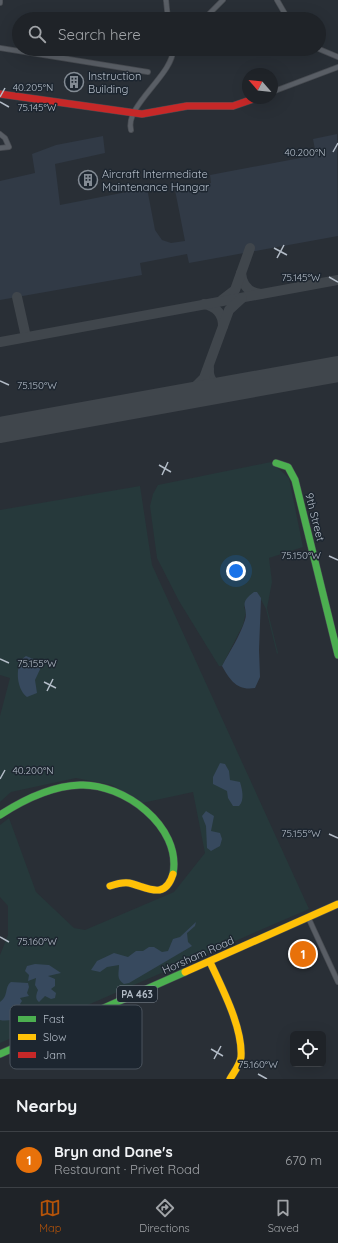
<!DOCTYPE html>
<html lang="en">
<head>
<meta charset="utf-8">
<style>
  :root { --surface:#1f2328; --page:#272b30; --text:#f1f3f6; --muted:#a1a4a8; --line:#3c4045; --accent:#b45309 }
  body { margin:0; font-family:Quicksand,sans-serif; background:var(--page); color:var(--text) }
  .controls { position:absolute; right:12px; bottom:12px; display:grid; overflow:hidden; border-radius:6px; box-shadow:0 4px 16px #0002 }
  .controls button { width:36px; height:36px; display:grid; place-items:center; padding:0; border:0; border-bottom:1px solid var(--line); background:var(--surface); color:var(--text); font:20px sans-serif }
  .compass { position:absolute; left:242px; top:68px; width:36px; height:36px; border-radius:50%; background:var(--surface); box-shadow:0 4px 16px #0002; rotate:298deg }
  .you { position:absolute; left:236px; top:571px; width:14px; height:14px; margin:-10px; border:3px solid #fff; border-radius:50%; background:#1a73e8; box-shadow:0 0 0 6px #1a73e833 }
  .badge { display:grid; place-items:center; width:26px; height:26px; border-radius:50%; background:var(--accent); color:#fff; font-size:13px; font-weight:700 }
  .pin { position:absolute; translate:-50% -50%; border:2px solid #fff; box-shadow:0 1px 4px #0006 }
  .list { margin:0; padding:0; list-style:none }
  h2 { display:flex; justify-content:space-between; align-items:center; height:52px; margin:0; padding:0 16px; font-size:17px }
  h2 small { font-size:13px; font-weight:400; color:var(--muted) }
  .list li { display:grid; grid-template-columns:26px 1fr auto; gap:12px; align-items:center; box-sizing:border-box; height:56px; padding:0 16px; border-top:1px solid var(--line) }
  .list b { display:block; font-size:15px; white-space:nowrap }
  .list p { margin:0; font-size:13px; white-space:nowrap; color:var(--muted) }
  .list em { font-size:13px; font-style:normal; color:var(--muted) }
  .icon { flex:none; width:22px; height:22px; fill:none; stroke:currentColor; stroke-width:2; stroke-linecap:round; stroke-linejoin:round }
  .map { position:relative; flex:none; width:338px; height:1079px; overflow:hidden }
  .search { position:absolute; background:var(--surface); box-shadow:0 4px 16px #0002; left:12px; right:12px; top:12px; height:44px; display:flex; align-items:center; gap:10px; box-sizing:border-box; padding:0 14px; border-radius:22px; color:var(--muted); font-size:15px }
  .sheet { height:108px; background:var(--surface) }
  nav { display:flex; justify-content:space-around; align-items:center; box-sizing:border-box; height:56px; border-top:1px solid var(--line); background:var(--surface); font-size:11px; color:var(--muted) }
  nav a { display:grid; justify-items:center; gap:2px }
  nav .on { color:var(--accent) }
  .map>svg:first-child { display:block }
  .airport { fill:#313a46 }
  .green { fill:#26393b }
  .water { fill:#37495e }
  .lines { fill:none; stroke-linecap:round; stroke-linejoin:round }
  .taxiway { stroke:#40464c; stroke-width:10 }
  .runway { stroke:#40464c; stroke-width:26 }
  .street-casing { stroke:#474b51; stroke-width:6 }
  .fast-casing { stroke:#474b51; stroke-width:8 }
  .slow-casing { stroke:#474b51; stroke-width:8 }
  .jam-casing { stroke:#474b51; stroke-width:8 }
  .street { stroke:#595e65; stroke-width:4.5 }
  .fast { stroke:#4caf50; stroke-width:7 }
  .slow { stroke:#ffc107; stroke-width:7 }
  .jam { stroke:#c62828; stroke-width:7 }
  .ticks { fill:none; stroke:#b3bcc7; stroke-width:1.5 }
  .labels { text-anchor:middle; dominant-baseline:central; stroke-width:3; stroke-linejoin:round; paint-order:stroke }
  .shield { fill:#1d2630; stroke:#868f9a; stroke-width:1 }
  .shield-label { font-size:10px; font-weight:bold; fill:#b3bcc7 }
  .poi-label { font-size:11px; fill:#b3bcc7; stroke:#1d2630; text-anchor:start }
  .street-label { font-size:11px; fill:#b3bcc7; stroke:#1d2630 }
  .key { fill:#1d2630; stroke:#4a535d; stroke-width:1 }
  .key-label { font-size:11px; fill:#b3bcc7 }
  .ticks-label { font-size:10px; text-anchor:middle; fill:#b3bcc7; stroke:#1d2630; stroke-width:3; stroke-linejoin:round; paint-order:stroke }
</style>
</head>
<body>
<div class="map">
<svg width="338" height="1079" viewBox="0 0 338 1079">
  <rect width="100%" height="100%" fill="#292f36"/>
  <path class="airport" d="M337,134l1,102 -149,27 -2,-9 -47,9 2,12 -142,25v-119l35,-8 -3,-19 24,-9 47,-9 2,17 -50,11 5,41 87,-17 8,42 7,10 9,3 14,-2 -10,-51 36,-7 -1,-8 106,-20 -3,-16z"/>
  <g class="green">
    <path d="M271,462l18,16 14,69 -34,11 3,24 -5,26 11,45 -1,1 -11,-45 -9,-17 -13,15 2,5 -3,13 -21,41h-3l-40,-65 -22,-43 -7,-52 3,-12 5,-9z"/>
    <path d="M140,486l12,79 157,344 -309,134v-88l8,-20v-29l-8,-9v-72l9,-7 27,74 38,36 11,2 89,-38 31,-39 -12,-61 -51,11 -30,-18 -36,-7 -65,14 -11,10v-86l10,-38 -10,-3v-165z"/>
  </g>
  <g class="water">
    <path d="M254,592h3l4,6 -2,52 1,27 -5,11c-18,3 -25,-8 -33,-22 8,-15 18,-30 23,-46 4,-13 -8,-16 9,-28z"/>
    <path d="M26,656l17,7 -8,17 2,13 -10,4c-11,-8 -13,-34 -1,-41z"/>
    <path d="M220,763l5,1 4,7 1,9 10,2c2,7 5,18 -1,24h-6l-5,-8 -1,-7 -14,-7v-7z"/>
    <path d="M206,811l8,5 -3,15 9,2 2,6 -2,7 -9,5 -4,-3 -1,-22 -4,-10z"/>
    <path d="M196,922l-1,4 -8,7 1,9 4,4 -63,37 -5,1c-8,-5 -5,-11 -5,-19l-12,2 -7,5 -9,-2 6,-9 17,-8 14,4 8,-6h7l6,-4h5l8,5 6,-1 5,-12 7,-2z"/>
    <path d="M35,964l14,1 12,8 -13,3 7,3v7l-4,3 5,4 -1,5 -4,1 -6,-3 -6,6c-4,-3 -3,-7 -1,-12l-3,-5 1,-7 -8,3 1,-6 -4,-4 2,-5z"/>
    <path d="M11,982l17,1 1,4 -2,6 2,3 -9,2 2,3 -2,3 6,10c-7,4 -18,8 -26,6v-18c9,-6 4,-15 11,-20z"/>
  </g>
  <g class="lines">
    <g class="taxiway">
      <path d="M241,273c1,12 8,20 20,21"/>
      <path d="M17,297l9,40"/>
      <path d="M222,300l13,-10 15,-42"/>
      <path d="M204,304c12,3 19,9 19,22"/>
      <path d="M0,342l338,-62"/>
      <path d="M209,368c-1,12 5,17 17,21"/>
      <path d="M177,398l17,-10 10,-10 25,-68 13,-12"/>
    </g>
    <path class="runway" d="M0,430l338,-61"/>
    <g class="street-casing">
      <g id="street">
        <path d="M166,0l2,19"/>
        <path d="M277,0l11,19"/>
        <path d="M0,3v-3"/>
        <path d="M204,19l19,-19"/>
        <path d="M0,48l148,24"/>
        <path d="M319,49l19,8"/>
        <path d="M272,92l66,-25"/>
        <path d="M131,130c-7,-24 43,-56 42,-81"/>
        <path d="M0,134l5,4 4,9 -9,1"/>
        <path d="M308,917l30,65"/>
      </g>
    </g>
    <g class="fast-casing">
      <g id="fast">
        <path d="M276,463l12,4 7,13 43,175"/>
        <path d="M0,815c23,-15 52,-29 80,-30 43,-2 102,41 93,89"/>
        <path d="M0,1054l185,-82"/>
      </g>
    </g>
    <g class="slow-casing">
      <g id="slow">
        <path d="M110,886c6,-2 12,-4 19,-3 18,4 36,18 44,-9"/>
        <path d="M210,962c12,26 33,66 31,95 -1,8 -7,15 -11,22"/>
        <path d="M185,972l153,-68"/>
      </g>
    </g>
    <g class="jam-casing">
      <path id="jam" d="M0,94l142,20 45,-8h46l23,-8"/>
    </g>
    <use href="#street" class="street"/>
    <use href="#fast" class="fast"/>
    <use href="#slow" class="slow"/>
    <use href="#jam" class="jam"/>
  </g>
  <path class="ticks" d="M0,97l5,-9M0,102l9,5M333,152l5,-9M274,248l13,7M277,258l7,-13M329,277l9,5M0,381l9,4M159,465l12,7M162,475l6,-13M329,556l9,4M0,659l9,4M44,682l12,6M47,691l6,-12M0,779l5,-9M329,834l9,4M0,937l9,5M211,1049l12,7M214,1059l7,-13M258,1074l9,5"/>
  <defs>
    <g id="building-ring" transform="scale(1)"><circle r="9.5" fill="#1d2630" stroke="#838b94" stroke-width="1.5"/><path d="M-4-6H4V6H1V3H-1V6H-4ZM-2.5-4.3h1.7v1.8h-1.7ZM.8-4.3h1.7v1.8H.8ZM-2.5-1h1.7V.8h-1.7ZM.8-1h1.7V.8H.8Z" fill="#838b94"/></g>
  </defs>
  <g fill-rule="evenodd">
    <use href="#building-ring" x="74" y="82"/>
    <use href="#building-ring" x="88" y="180"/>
  </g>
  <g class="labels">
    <rect class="shield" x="117" y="986" width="40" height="16" rx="3"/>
    <g class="shield-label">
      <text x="137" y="994">PA 463</text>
    </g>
    <g class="poi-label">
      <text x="88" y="76">Instruction<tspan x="88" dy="13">Building</tspan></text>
      <text x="102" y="174">Aircraft Intermediate<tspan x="102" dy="13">Maintenance Hangar</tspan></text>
    </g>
    <g class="street-label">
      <text transform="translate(315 517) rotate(76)">9th Street</text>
      <text transform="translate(198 955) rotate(-24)">Horsham Road</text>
    </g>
  </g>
  <rect x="10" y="1005" width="132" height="64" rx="6" class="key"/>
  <rect x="18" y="1016" width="18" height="6" fill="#4caf50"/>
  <rect x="18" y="1034" width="18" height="6" fill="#ffc107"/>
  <rect x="18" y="1052" width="18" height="6" fill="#c62828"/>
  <g class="key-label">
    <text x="43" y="1023">Fast</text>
    <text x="43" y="1041">Slow</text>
    <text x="43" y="1059">Jam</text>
  </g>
  <g class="ticks-label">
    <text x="33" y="91">40.205°N</text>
    <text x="37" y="111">75.145°W</text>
    <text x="305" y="156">40.200°N</text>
    <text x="301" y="281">75.145°W</text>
    <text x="37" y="389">75.150°W</text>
    <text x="301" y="559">75.150°W</text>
    <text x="37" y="667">75.155°W</text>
    <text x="33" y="774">40.200°N</text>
    <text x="301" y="837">75.155°W</text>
    <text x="37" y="945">75.160°W</text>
    <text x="258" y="1068">75.160°W</text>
  </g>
</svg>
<div class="controls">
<button><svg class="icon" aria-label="locate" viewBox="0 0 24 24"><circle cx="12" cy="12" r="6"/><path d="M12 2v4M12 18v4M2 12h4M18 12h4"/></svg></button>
</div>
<svg class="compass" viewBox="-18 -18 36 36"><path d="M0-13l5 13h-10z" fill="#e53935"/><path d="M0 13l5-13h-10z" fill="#a1a4a8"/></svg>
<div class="you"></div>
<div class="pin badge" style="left:303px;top:954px;background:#e8710a">1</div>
<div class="search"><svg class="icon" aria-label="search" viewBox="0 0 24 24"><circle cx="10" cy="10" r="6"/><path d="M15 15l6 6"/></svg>Search here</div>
</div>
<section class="sheet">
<h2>Nearby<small></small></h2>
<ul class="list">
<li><span class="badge" style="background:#e8710a">1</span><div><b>Bryn and Dane's</b><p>Restaurant · Privet Road</p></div><em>670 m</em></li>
</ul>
</section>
<nav>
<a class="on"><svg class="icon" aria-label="map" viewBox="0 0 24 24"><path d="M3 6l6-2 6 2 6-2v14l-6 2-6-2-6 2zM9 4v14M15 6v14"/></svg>Map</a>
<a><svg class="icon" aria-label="directions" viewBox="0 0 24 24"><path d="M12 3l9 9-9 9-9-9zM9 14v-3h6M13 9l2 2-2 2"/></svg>Directions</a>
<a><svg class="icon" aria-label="saved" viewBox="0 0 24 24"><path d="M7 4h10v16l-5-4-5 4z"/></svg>Saved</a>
</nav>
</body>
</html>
